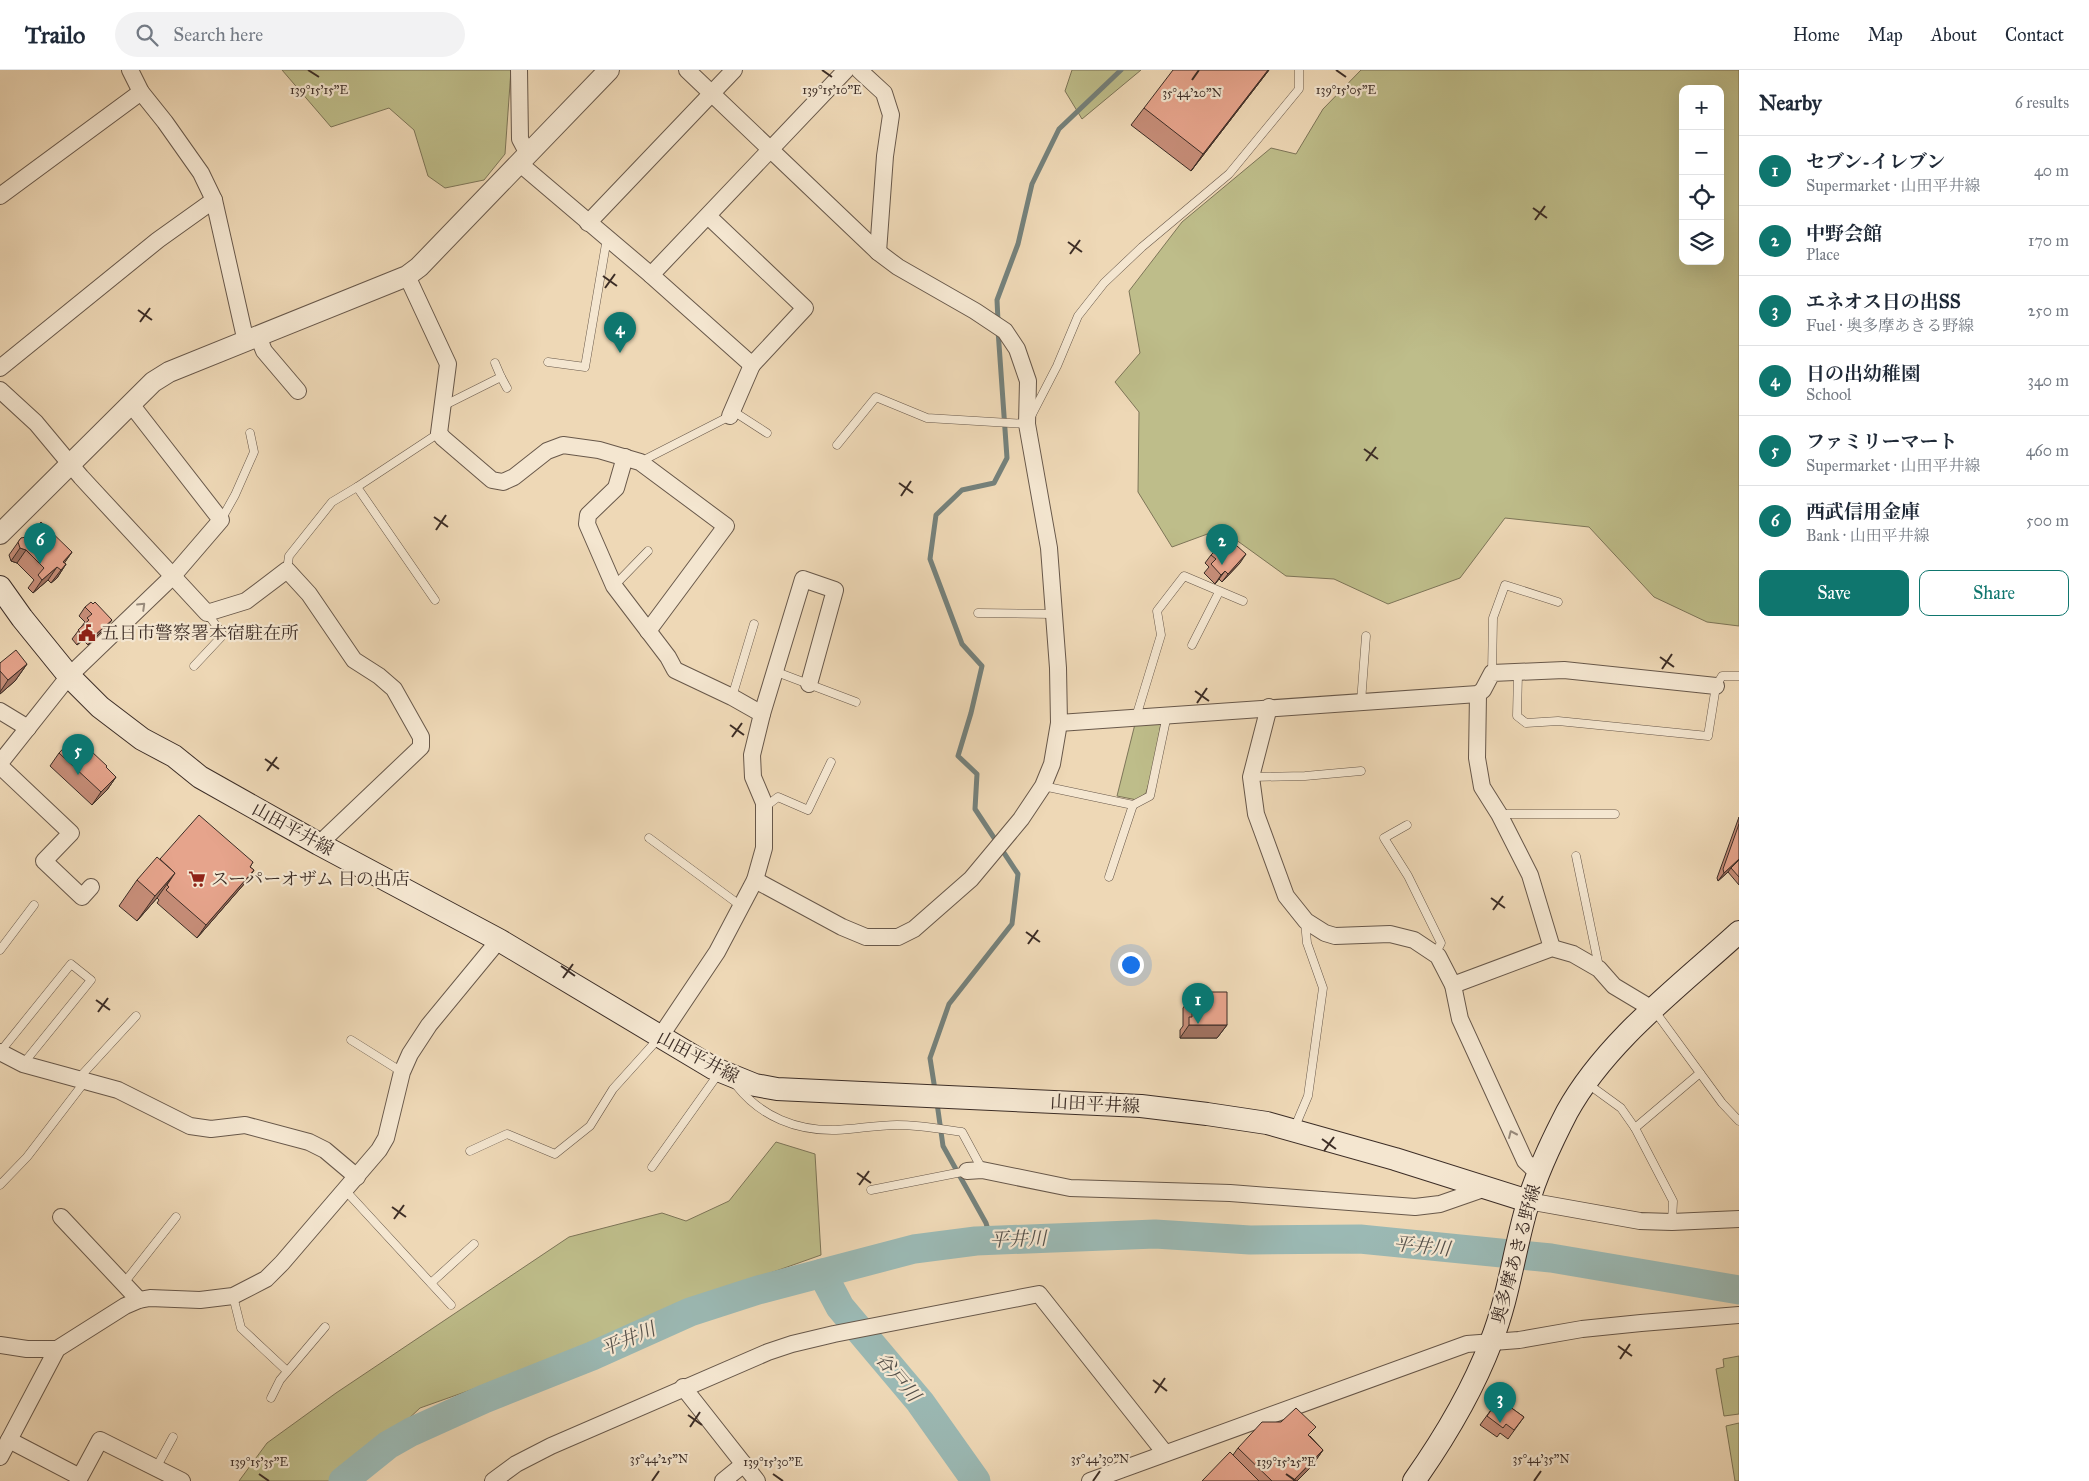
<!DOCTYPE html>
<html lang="en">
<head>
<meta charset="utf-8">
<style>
  :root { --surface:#fff; --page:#f2f2f3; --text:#1f2937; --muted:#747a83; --line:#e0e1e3; --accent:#0f766e }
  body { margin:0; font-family:"IM FELL Great Primer","Noto Serif JP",serif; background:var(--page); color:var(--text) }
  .controls { position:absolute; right:15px; top:15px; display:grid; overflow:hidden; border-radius:10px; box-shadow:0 5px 20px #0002 }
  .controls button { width:45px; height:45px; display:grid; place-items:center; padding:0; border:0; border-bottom:1px solid var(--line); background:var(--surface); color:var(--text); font:25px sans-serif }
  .you { position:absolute; left:1130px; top:894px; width:18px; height:18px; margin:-12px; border:4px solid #fff; border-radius:50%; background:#1a73e8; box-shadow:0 0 0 8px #1a73e833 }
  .badge { display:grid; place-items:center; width:32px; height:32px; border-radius:50%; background:var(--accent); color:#fff; font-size:16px; font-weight:700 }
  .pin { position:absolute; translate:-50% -41px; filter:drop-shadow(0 1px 2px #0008) }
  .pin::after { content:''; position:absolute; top:26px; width:18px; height:15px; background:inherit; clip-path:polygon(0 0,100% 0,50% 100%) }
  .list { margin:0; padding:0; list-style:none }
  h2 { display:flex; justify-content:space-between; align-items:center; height:65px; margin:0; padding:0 20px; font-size:21px }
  h2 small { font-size:16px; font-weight:400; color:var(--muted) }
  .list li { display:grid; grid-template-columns:32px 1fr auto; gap:15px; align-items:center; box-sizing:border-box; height:70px; padding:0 20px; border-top:1px solid var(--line) }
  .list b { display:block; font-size:19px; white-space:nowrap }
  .list p { margin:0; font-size:16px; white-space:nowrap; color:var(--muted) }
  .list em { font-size:16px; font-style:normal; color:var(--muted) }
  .actions { display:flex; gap:10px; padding:15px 20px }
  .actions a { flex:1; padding:11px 0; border:1px solid var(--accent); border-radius:10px; text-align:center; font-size:18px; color:var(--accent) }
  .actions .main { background:var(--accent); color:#fff }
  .icon { flex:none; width:28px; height:28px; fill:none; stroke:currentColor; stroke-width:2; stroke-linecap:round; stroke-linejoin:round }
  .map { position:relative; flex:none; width:1739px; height:1411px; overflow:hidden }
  header { display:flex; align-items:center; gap:30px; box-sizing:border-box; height:70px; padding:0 25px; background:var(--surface); border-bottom:1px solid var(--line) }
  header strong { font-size:24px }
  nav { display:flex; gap:28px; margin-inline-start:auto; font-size:18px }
  .search { width:350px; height:45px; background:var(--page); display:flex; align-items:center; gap:12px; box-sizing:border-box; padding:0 18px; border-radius:28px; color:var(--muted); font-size:19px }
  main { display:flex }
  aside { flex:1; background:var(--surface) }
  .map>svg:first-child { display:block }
  .green { fill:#bebd8a; stroke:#7d7558; fill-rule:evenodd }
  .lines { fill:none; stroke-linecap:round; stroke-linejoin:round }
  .stream { stroke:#75817b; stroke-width:5 }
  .river { stroke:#9bb9b4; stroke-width:29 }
  .service-casing { stroke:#68584a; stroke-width:9 }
  .minor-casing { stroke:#68584a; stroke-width:18 }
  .tertiary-casing { stroke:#68584a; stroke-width:22 }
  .secondary-casing { stroke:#3c2d26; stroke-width:24 }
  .service { stroke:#f4e6d0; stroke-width:8 }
  .minor { stroke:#f4e6d0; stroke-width:16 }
  .tertiary { stroke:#f4e6d0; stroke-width:20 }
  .secondary { stroke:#f4e6d0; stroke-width:22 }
  .wall { fill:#c68d78; stroke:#3c2d26 }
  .shaded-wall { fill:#a17362; stroke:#3c2d26 }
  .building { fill:#e6a48c; stroke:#3c2d26 }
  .oneway { stroke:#988a7b }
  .ticks { fill:none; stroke:#3c2d26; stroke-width:2 }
  .labels { text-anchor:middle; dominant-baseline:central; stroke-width:4.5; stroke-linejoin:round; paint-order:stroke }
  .poi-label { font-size:18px; fill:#3c2d26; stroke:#f4e6d0; text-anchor:start }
  .street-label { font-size:18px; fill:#3c2d26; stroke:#f4e6d0 }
  .water-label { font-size:19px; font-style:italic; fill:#54504a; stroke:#f4e6d0 }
  .ticks-label { font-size:12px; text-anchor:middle; fill:#3c2d26; stroke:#f4e6d0; stroke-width:4.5; stroke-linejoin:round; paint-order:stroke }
</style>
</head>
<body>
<header>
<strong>Trailo</strong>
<div class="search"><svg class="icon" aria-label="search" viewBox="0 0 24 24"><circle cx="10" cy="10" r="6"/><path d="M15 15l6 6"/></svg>Search here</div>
<nav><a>Home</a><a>Map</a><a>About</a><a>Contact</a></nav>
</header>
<main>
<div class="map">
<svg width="1739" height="1411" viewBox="0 0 1739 1411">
  <rect width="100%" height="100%" fill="#eed8b6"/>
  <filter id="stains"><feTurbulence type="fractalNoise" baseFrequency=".004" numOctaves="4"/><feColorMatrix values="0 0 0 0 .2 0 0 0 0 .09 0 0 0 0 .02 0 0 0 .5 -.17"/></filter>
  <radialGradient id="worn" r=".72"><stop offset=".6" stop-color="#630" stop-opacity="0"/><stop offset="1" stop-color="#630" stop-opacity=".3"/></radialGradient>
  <g class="green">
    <path d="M282,0h229l-6,84 -21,26 -39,8 -17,-12 -14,-46 -25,-22 -58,19z"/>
    <path d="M1072,0h69l-59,49 -17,-28z"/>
    <path d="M1361,0h378v556l-32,-4 -53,-25 -65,-70 -84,-9 -45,60 -72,26 -54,-25 -48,-3 -65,-47 -49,18 -34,-55 1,-80 -24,-30 25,-29 -11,-62 53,-69 89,-74 25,6 27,-45zM1683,19h37v172h-37z"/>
    <path d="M1161,652l-6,41 -9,30 -9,7 -20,-4 18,-72z"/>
    <path d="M776,1072l39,12 6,101 -62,22 -173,72 -166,59 -78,73h-103l28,-38 69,-50 233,-156 93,-24 24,8 43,-20z"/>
    <path d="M1739,1286v58l-15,2 -8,-47 8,-2 -1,-8z"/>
    <path d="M1739,1353v58h-4l-9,-55z"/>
  </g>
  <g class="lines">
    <g class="stream">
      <path d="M998,251l-1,-21 21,-56 14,-60 27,-55 62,-59"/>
      <path d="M935,1020l-5,-32 19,-54 63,-80 6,-50 -43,-65 2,-35 -19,-18 13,-43 11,-47 -20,-22 -32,-85 6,-44 26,-25 32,-7 13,-25 -9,-128"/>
      <path d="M937,1033l6,43 43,77 5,17"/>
    </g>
    <g class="river">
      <path d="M822,1203l18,34 80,95 56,79"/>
      <path d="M343,1411l45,-36 23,-13 73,-33 108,-43 98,-44 68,-22 156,-41 62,-8 179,-7 95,6 110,-1 191,19 188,32"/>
    </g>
    <g class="service-casing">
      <g id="service">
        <path d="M548,292l37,5 22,-129"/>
        <path d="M501,307l6,11"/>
        <path d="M443,336l58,-29 -6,-14"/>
        <path d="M837,375l39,-48 51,21 100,6 30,-58 21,-50 26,-33 38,-36 87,-73 70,-85v-19"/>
        <path d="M640,392l96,-49 31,20"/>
        <path d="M221,450l14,-25 19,-43 -4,-19"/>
        <path d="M287,500l2,-14 43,-54 25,-15"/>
        <path d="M614,516l34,-35"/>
        <path d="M435,530l-78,-113 82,-54"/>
        <path d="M978,543l75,1"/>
        <path d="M1192,575l27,-53"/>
        <path d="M194,596l29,-31 -16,-22"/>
        <path d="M774,601l82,31"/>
        <path d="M1492,603l1,-55 12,-33 53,17"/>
        <path d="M1518,603l-1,43 9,7 32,-2 150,15 8,-50 6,-10h17"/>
        <path d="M732,627l22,-73"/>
        <path d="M1361,632l5,-66"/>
        <path d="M1136,647l25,-82 -4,-24 27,-35 59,25"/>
        <path d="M1251,707l54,-1 56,-5"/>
        <path d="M1043,716l90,19 -24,72"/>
        <path d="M1133,735l17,-9 17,-81"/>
        <path d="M765,737l13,-10 30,13 23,-48"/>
        <path d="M1499,744h116"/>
        <path d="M1407,755l-23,13 24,38 33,67 -6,11"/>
        <path d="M649,768l92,68"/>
        <path d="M1576,786l23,111"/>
        <path d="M0,880l34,-45"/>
        <path d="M1654,940l68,93 17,18"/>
        <path d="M351,970l51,32"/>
        <path d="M0,982l71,-88 20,16 -68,84"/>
        <path d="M79,1008l57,-62"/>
        <path d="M1588,1014l33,24 14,20 38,73 -1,21"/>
        <path d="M736,1015c25,32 61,46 100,45 21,-1 41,-5 61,-5 22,0 44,4 65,7l20,37"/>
        <path d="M1635,1058l65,-55"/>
        <path d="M1294,1059l14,-33 15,-108 -16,-45 -2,-21"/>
        <path d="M470,1081l37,-17 48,20 35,-28 23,-37 45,-50"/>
        <path d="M652,1097l67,-94"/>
        <path d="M0,1115l27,-28 59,-77"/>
        <path d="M345,1120l106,115"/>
        <path d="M871,1120l96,-19"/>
        <path d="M124,1213l52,-66"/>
        <path d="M431,1213l43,-39"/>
        <path d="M233,1226l8,32 46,43"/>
        <path d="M271,1328l9,-18 45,-53"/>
        <path d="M156,1398l17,-31"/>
      </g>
    </g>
    <g class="minor-casing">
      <g id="minor">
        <path d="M130,0l11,22 24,30 36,51 13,27 32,142"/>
        <path d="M519,0l1,69 8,15"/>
        <path d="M687,0l191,182 20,15 77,44 30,20 12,18 11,32 -1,43 22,124 9,120 1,55 -7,41 -9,22 -22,33 -50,60 -57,50 -16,8h-32l-24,-10 -87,-47"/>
        <path d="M859,0l25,23 7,22 -6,41 -7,96"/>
        <path d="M519,93l132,112 101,90 53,-57 -97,-92"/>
        <path d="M0,126l141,-104"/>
        <path d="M588,153l146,-153"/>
        <path d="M651,205l195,-205"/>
        <path d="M407,206l41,88 -9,69 4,5 49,42 11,2 11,-5 33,-26 16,-6 36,5 41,12 86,64 -78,105"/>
        <path d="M258,266l6,15 34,40"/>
        <path d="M0,298l158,-128 56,-40"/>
        <path d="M0,320l36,33 45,54 126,136 39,-12 41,-31 22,24 45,66 25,16 15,13 27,48v10l-102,97"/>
        <path d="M730,346l22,-51"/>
        <path d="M625,387l-9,31 -28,27 -1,9 27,62 54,71 7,13 57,27 30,17 -10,41 1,22 11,26v45l-9,32 -38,72 -57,85"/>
        <path d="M1478,624l-1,64 5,29 17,27 31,61 22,73"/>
        <path d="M1269,637l-18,70 5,37 30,82 20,25 19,12 10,3 55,-2 24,6 24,16 15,29 7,34 65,142 14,13"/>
        <path d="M0,641l28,17"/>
        <path d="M762,644l41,-135 32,11 -26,94"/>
        <path d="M1059,653l419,-29 5,-4 9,-17 72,-3 152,16"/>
        <path d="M0,693l69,-87 103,-99 49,-57 -91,-117"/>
        <path d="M0,696l71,67 -27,28 38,36 9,-10"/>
        <path d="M1453,915l99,-37 21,6 26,15 15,17 40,24"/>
        <path d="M0,982l23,12 95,26 72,36 21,3 34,-4 64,17 16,8 32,27"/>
        <path d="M967,1101l15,-1 88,18 160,5 185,14 25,-3 46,-16"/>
        <path d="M1528,1131l112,20 32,1 67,-3"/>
        <path d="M61,1147l78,83"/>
        <path d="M0,1275l27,4h30"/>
        <path d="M683,1317l74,94"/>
        <path d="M9,1370l71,37 20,-37 82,41"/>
        <path d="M0,1387l57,-108 68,-43 14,-6 11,-2 50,2 33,-4 33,-17 16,-16 97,-113 7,-12 16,-66 8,-18 19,-29 70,-85"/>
        <path d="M493,1411l23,-17 35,-18 217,-94 24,-8 42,-10 205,-40 126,159"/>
        <path d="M723,1411l21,-17"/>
        <path d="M1090,1411l377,-137 52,-4 63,-11 59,-6 98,-8"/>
      </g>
    </g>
    <g class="tertiary-casing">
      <path id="tertiary" d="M0,464l153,-152 16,-10 238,-96 12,-9 190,-197"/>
    </g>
    <g class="secondary-casing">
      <g id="secondary">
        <path d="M0,517l22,31 47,58 31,31 42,32 32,17 26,21 119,67 180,96 214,128 42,17 22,4 364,17 66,8 60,9 128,36 133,42"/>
        <path d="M1414,1411c31,-44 58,-89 77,-139 18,-45 23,-93 37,-139 9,-31 24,-62 39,-91 39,-71 113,-126 172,-180"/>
      </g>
    </g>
    <use href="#service" class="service"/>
    <use href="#minor" class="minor"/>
    <use href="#tertiary" class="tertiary"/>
    <use href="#secondary" class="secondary"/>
  </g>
  <g class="wall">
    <path d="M1269,0l-78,101 -60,-46 13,-17z"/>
    <path d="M21,468l51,14 -8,11 2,1 -9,14 -6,5 -3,-3 -15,13 -5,-5 6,-8 -17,-17 -6,-2 -2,-6z"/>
    <path d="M1211,485l29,8 -18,19 -3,-3 -4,5 -11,-11 5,-6 -4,-4z"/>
    <path d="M85,537l27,13 -7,8 -17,17 -5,-5 -6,5 -5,-6 13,-17 -6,-6z"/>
    <path d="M0,593l27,1 -12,17 -15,13z"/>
    <path d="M59,683l47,15 10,9 -9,13 -15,15 -42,-39z"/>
    <path d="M1739,747v68l-11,-13 -10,9 -1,-3z"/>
    <path d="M160,789l93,3 -3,5 4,3 -9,13 -48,55 -40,-35 2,-3 -2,-2 -20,23 -18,-15 18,-26z"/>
    <path d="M1208,922l19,33 -10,13h-37v-8l3,-4v-18l9,-13h15z"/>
    <path d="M1499,1329l25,18 -16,22 -8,-6 -3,4 -17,-12z"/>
    <path d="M1310,1366l13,14 -12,17 -14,14h-95l31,-26 5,-7z"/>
  </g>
  <g class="shaded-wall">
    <path d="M1268,0h1l-78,101 12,-17z"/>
    <path d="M20,478l6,2 -9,13 -6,-2z"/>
    <path d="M72,482l-9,13v-3z"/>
    <path d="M1246,484l-6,9 -18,19 6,-8z"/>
    <path d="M66,494l-9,14 -6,5 10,-13z"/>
    <path d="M57,497l-9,13 -15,13 9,-13z"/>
    <path d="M1225,501l-6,8 -4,5 6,-9z"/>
    <path d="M112,550l-7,8 -17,17 6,-9z"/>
    <path d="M89,561l-6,9 -6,5 6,-9z"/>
    <path d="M27,594l-12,17 -15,13v-2l8,-12z"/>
    <path d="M116,707l-9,13 -15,15 9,-13z"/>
    <path d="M1739,789v3l-8,6 -3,4 -10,9 6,-8z"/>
    <path d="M254,800l-9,13 -48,55 9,-13z"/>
    <path d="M175,803l-18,25 -20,23 18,-25z"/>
    <path d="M1189,955h38l-10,13h-37z"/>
    <path d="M1323,1380l-12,17 -14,14h-4z"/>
  </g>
  <g class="building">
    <path d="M1173,0h95l-65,84 -59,-46z"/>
    <path d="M41,452l31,30 -9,10 3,2 -5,6 -4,-3 -15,13 -4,-5 6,-7 -18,-18 -6,-2 -2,-6 3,-4 5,-1z"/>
    <path d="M1228,468l18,16 -18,20 -3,-3 -4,4 -10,-11 5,-5 -5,-4z"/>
    <path d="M91,532l2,2 2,-2 17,18 -18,16 -5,-5 -6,5 -5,-6 11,-10 -2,-2 5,-4 -7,-7z"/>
    <path d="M16,580l11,14 -19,16 -8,-9v-8z"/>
    <path d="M75,666l32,30 -1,1 10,10 -15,15 -42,-39z"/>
    <path d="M199,745l54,47 -3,5 4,3 -48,55 -40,-35 3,-3 -2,-2 8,-12 -15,-14z"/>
    <path d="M1739,754v35l-15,14 -1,-4z"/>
    <path d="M157,787l18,16 -20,23 -18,-16z"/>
    <path d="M1739,790v17l-8,-9z"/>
    <path d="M1208,922h19v33h-38v-8h3v-22h16z"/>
    <path d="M1499,1329l25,18 -10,13 -8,-6 -3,4 -16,-12z"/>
    <path d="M1296,1338l20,19 -8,8 15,15 -30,31h-21l-34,-33 24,-26h19z"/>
    <path d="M1230,1382l29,29h-57z"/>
  </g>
  <defs><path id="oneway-chevron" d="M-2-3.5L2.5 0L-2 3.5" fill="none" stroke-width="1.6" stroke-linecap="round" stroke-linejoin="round" transform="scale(1.25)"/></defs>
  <g class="oneway">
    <use href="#oneway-chevron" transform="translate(142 536) rotate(-44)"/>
    <use href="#oneway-chevron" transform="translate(1512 1064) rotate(-114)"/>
  </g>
  <path class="ticks" d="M308,0l11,7M822,0l10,7M1336,0l10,7M1192,10l7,-10M1533,138l14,10M1535,150l10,-14M1068,172l14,10M1070,184l10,-14M603,206l14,10M605,218l10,-14M138,240l14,10M140,252l10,-14M1364,379l14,10M1366,391l10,-14M899,413l14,10M901,426l10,-15M434,447l14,10M436,460l10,-15M1660,587l14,10M1662,599l10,-15M1195,621l14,10M1197,633l10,-15M730,655l14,10M732,667l10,-14M265,689l14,10M267,701l10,-14M1491,828l14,10M1493,840l10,-14M1026,862l14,10M1028,874l10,-14M561,896l14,10M563,908l10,-14M96,930l14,10M98,942l10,-14M1322,1069l14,10M1324,1081l10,-14M857,1103l14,10M859,1115l10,-14M392,1137l14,10M394,1149l10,-14M1618,1276l14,10M1620,1289l10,-15M1153,1310l14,11M1155,1323l10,-15M688,1345l14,10M690,1357l10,-15M259,1404l10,7M773,1404l10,7M1286,1404l10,7M652,1411l7,-10M1093,1411l7,-10M1534,1411l7,-10"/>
  <defs>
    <g id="civic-bare" transform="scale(1.35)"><path d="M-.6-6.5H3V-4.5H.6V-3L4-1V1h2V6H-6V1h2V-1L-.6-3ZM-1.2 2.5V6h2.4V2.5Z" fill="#8f2418" stroke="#f4e6d0" stroke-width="2.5" paint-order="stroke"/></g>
    <g id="supermarket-bare" transform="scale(1.35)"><path d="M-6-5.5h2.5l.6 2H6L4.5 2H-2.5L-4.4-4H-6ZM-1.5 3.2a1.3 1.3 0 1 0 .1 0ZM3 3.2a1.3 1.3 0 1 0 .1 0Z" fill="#8f2418" stroke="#f4e6d0" stroke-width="2.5" paint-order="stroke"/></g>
  </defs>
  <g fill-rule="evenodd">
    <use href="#civic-bare" x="87" y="563"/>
    <use href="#supermarket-bare" x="197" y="809"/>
  </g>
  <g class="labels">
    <g class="poi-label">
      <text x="101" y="563">五日市警察署本宿駐在所</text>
      <text x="211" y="809">スーパーオザム 日の出店</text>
    </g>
    <g class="street-label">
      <text transform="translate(293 759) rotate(29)">山田平井線</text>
      <text transform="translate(698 987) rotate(28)">山田平井線</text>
      <text transform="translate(1095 1034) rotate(3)">山田平井線</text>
      <text transform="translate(1516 1184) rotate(-75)">奥多摩あきる野線</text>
    </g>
    <g class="water-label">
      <text transform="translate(1018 1169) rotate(-2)">平井川</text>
      <text transform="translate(1422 1176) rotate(6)">平井川</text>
      <text transform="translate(628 1269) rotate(-23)">平井川</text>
      <text transform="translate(898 1307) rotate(50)">谷戸川</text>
    </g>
  </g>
  <g class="ticks-label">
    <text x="1346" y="24">139°15'05"E</text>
    <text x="319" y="24">139°15'15"E</text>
    <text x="832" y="24">139°15'10"E</text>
    <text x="1192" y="27">35°44'20"N</text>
    <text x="659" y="1393">35°44'25"N</text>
    <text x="1100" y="1393">35°44'30"N</text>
    <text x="1541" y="1393">35°44'35"N</text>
    <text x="259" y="1396">139°15'35"E</text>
    <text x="773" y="1396">139°15'30"E</text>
    <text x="1286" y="1396">139°15'25"E</text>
  </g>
  <rect width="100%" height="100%" filter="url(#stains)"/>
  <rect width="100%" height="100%" fill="url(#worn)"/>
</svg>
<div class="controls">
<button>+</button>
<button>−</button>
<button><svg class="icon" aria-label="locate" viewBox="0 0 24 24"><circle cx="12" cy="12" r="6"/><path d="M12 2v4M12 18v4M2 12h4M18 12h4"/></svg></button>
<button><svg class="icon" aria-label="layers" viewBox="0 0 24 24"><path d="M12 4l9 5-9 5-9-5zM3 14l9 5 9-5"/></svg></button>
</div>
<div class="you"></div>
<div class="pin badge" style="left:1198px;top:954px">1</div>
<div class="pin badge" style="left:1222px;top:495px">2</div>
<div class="pin badge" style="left:1500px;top:1353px">3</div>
<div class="pin badge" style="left:620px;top:283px">4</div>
<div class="pin badge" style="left:78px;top:705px">5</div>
<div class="pin badge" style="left:40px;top:494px">6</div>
</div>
<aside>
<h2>Nearby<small>6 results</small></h2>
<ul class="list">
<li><span class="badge">1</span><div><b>セブン-イレブン</b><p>Supermarket · 山田平井線</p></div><em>40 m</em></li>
<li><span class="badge">2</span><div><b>中野会館</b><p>Place</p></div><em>170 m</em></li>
<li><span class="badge">3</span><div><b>エネオス日の出SS</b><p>Fuel · 奥多摩あきる野線</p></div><em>250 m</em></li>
<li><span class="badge">4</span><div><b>日の出幼稚園</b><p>School</p></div><em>340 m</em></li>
<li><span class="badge">5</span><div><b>ファミリーマート</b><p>Supermarket · 山田平井線</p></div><em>460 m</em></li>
<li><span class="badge">6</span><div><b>西武信用金庫</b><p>Bank · 山田平井線</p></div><em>500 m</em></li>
</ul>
<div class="actions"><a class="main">Save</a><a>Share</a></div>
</aside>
</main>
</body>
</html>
